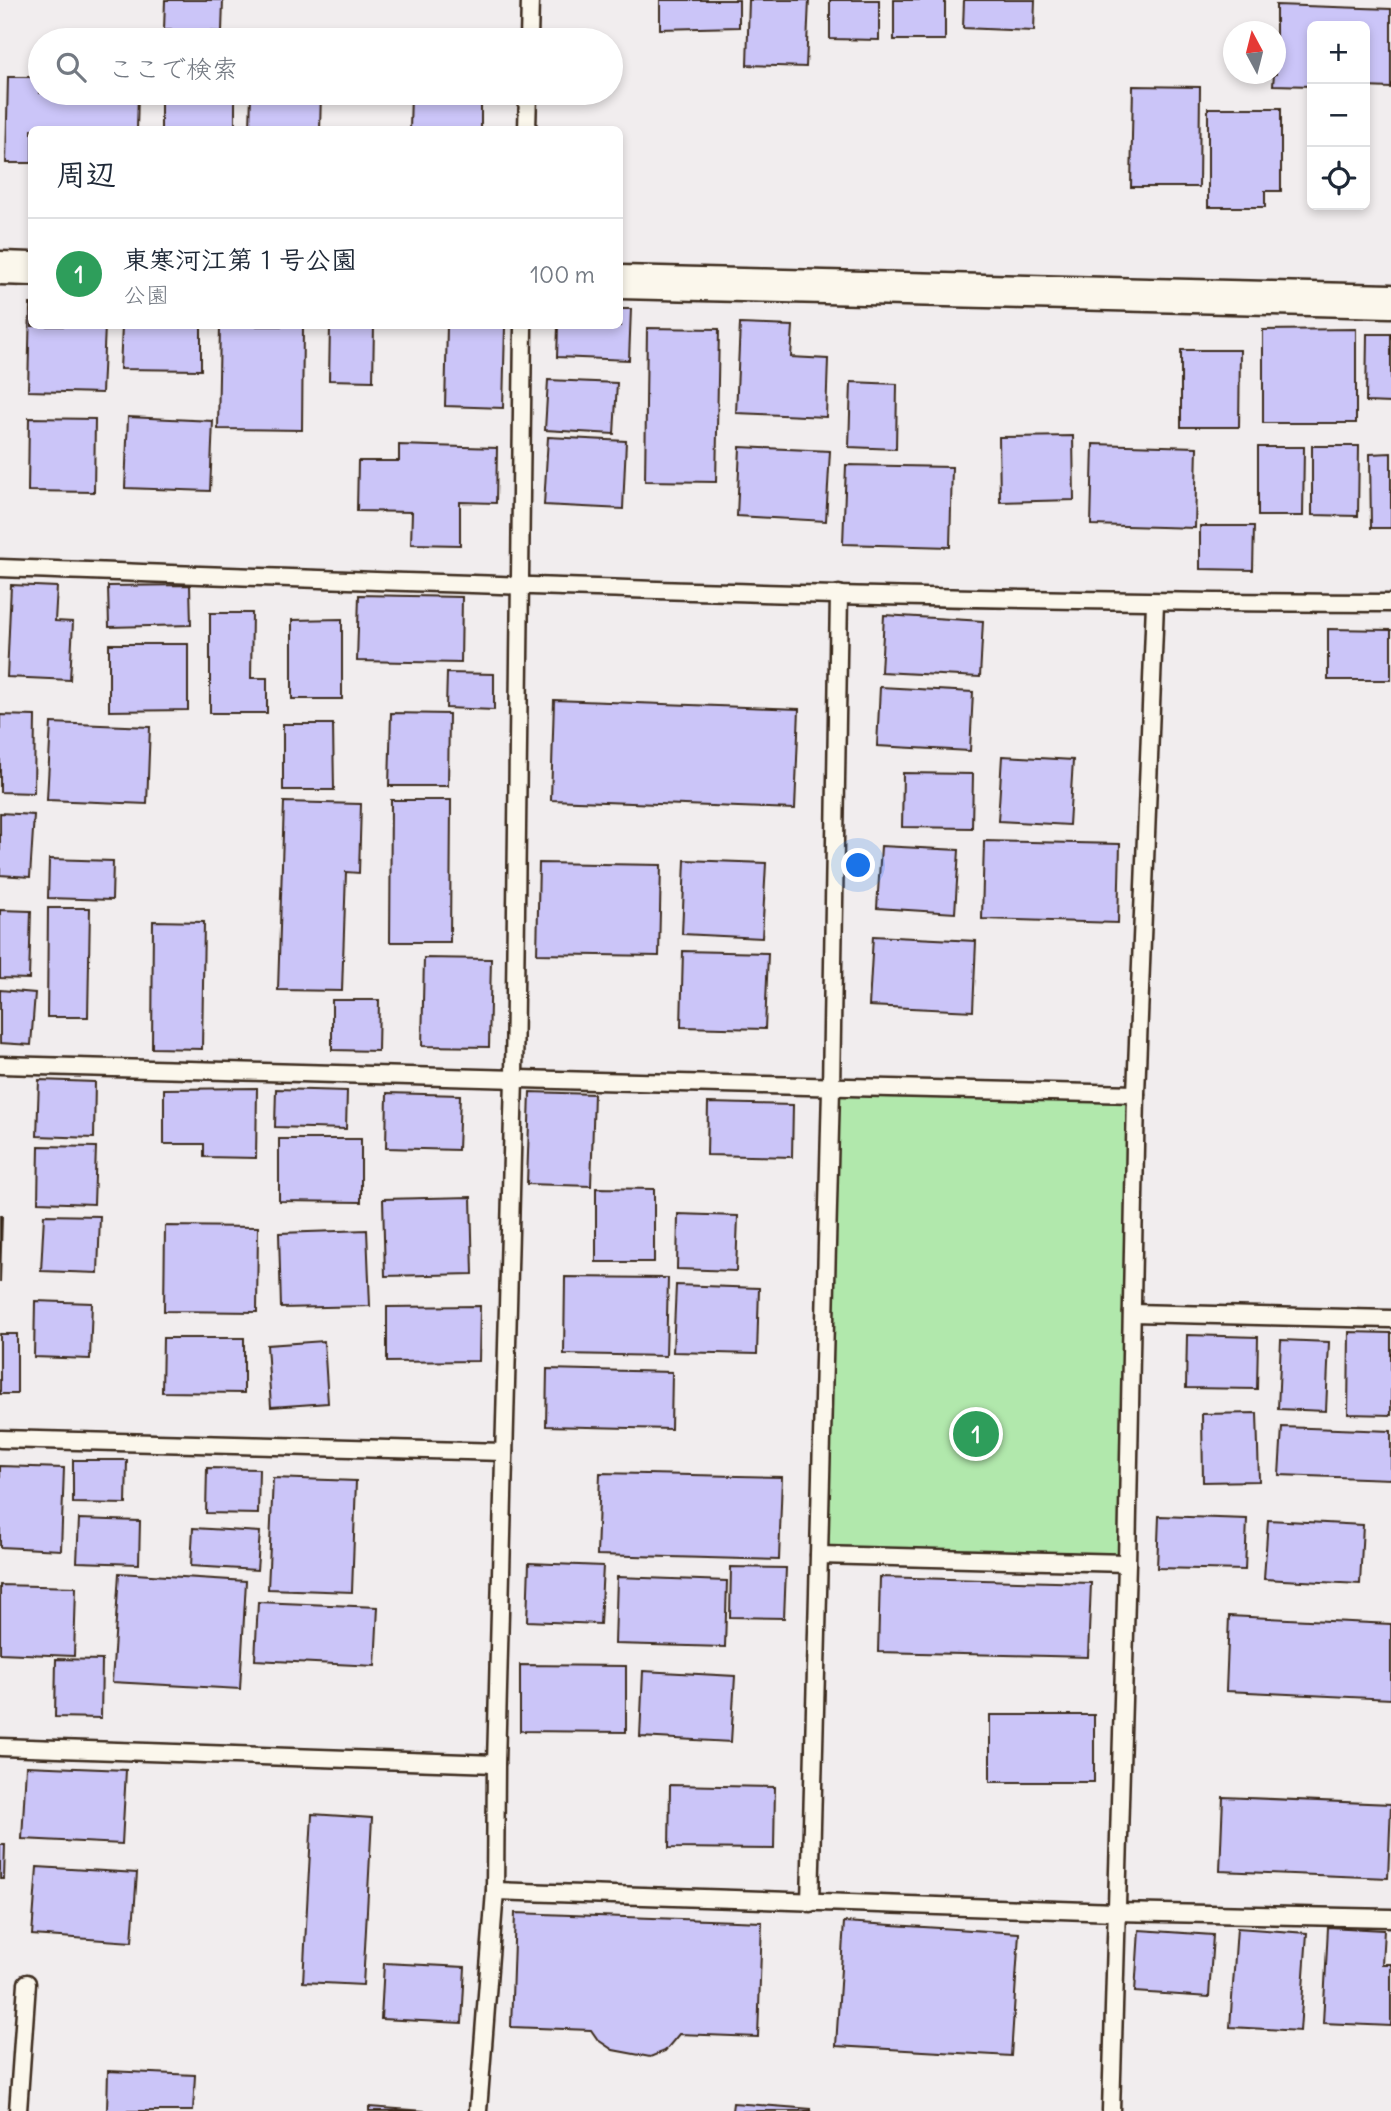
<!DOCTYPE html>
<html lang="ja">
<head>
<meta charset="utf-8">
<style>
  :root { --surface:#fff; --page:#f2f2f3; --text:#1f2937; --muted:#747a83; --line:#e0e1e3; --accent:#0b8043 }
  body { margin:0; font-family:Delius,"Klee One",sans-serif; background:var(--page); color:var(--text) }
  .controls { position:absolute; right:21px; top:21px; display:grid; overflow:hidden; border-radius:10px; box-shadow:0 4px 10px #0003 }
  .controls button { width:63px; height:63px; display:grid; place-items:center; padding:0; border:0; border-bottom:2px solid var(--line); background:var(--surface); color:var(--text); font:35px sans-serif }
  .compass { position:absolute; left:1223px; top:21px; width:63px; height:63px; border-radius:50%; background:var(--surface); box-shadow:0 4px 10px #0003; rotate:353deg }
  .you { position:absolute; left:859px; top:866px; width:24px; height:24px; margin:-18px; border:5px solid #fff; border-radius:50%; background:#1a73e8; box-shadow:0 0 0 10px #1a73e833 }
  .badge { display:grid; place-items:center; width:46px; height:46px; border-radius:50%; background:var(--accent); color:#fff; font-size:23px; font-weight:700 }
  .pin { position:absolute; translate:-50% -50%; border:4px solid #fff; box-shadow:0 2px 7px #0006 }
  .list { margin:0; padding:0; list-style:none }
  h2 { display:flex; justify-content:space-between; align-items:center; height:91px; margin:0; padding:0 28px; font-size:30px }
  h2 small { font-size:23px; font-weight:400; color:var(--muted) }
  .list li { display:grid; grid-template-columns:46px 1fr auto; gap:21px; align-items:center; box-sizing:border-box; height:112px; padding:0 28px; border-top:2px solid var(--line) }
  .list b { display:block; font-size:26px; white-space:nowrap }
  .list p { margin:0; font-size:23px; white-space:nowrap; color:var(--muted) }
  .list em { font-size:23px; font-style:normal; color:var(--muted) }
  .icon { flex:none; width:38px; height:38px; fill:none; stroke:currentColor; stroke-width:2; stroke-linecap:round; stroke-linejoin:round }
  .map { position:relative; flex:none; width:1391px; height:2111px; overflow:hidden }
  .search { position:absolute; background:var(--surface); box-shadow:0 4px 10px #0003; left:28px; top:28px; width:595px; height:77px; display:flex; align-items:center; gap:18px; box-sizing:border-box; padding:0 24px; border-radius:38px; color:var(--muted); font-size:26px }
  .panel { position:absolute; background:var(--surface); box-shadow:0 4px 10px #0003; left:28px; top:126px; width:595px; height:203px; border-radius:10px }
  .map>svg:first-child { display:block }
  .green { fill:#b1e8ac; stroke:#768965; stroke-width:2 }
  .building { fill:#cbc5f8; stroke:#3b2a1e; stroke-width:2 }
  .lines { fill:none; stroke-linecap:round; stroke-linejoin:round }
  .service-casing { stroke:#3b2a1e; stroke-width:21 }
  .minor-casing { stroke:#3b2a1e; stroke-width:37 }
  .service { stroke:#fbf7ec; stroke-width:16 }
  .minor { stroke:#fbf7ec; stroke-width:32 }
</style>
</head>
<body>
<div class="map">
<svg width="1391" height="2111" viewBox="0 0 1391 2111">
  <rect width="100%" height="100%" fill="#f1edee"/>
  <filter id="ink" filterUnits="userSpaceOnUse"><feTurbulence type="fractalNoise" baseFrequency=".0143" numOctaves="2"/><feDisplacementMap in="SourceGraphic" scale="14" xChannelSelector="R" yChannelSelector="G"/><feConvolveMatrix kernelMatrix="1 2 1 2 8 2 1 2 1" color-interpolation-filters="sRGB"/></filter>
  <g filter="url(#ink)">
    <path class="green" d="M831,1089l305,5 -9,469 -308,-8z"/>
    <g class="building">
      <path d="M165,0h58l-1,32 -58,-2z"/>
      <path d="M660,0h79v27l-79,2z"/>
      <path d="M749,0h60l-3,67 -59,-2z"/>
      <path d="M830,0h49v40l-49,-1z"/>
      <rect x="894" y="0" width="51" height="40"/>
      <path d="M964,0h71l-1,31 -71,-3z"/>
      <path d="M1276,5l115,4v79l-26,-1v-61h-53v60l-39,-1 1,-11h2z"/>
      <path d="M8,77h32v16h98l-1,37h-105v33h-26z"/>
      <path d="M1133,86l67,1 -1,100h-68z"/>
      <rect x="161" y="93" width="74" height="37"/>
      <path d="M251,93h70l-1,37h-70z"/>
      <path d="M411,93h70v37h-71z"/>
      <path d="M1208,108h73v83h-16v16h-57z"/>
      <path d="M30,304h2v22h73l-3,67 -74,-2z"/>
      <path d="M620,309h11l-2,51 -72,-3 1,-31h62z"/>
      <path d="M740,324l53,2 -2,31 37,2 -2,58 -90,-4z"/>
      <path d="M122,326h79v44l-81,-1z"/>
      <path d="M220,326h83l-1,104 -84,-1z"/>
      <path d="M330,326h44l-1,55 -44,-1z"/>
      <path d="M447,326h58l-2,82 -58,-2z"/>
      <path d="M647,328l72,1 -3,153 -71,-1z"/>
      <path d="M1356,329v94h-93v-93z"/>
      <path d="M1367,334h24v69l-25,-1z"/>
      <path d="M1181,350h59l-1,77h-58z"/>
      <path d="M548,380l69,3 -3,51 -69,-4z"/>
      <path d="M851,382l46,2 -1,65 -47,-2z"/>
      <path d="M128,417l85,4 -3,70 -85,-3z"/>
      <path d="M29,418l66,1 -1,73 -66,-1z"/>
      <path d="M1073,436l1,64 -74,2 -1,-65z"/>
      <path d="M548,437l78,4 -3,68 -79,-4z"/>
      <path d="M1093,444l104,3 -2,81 -104,-3z"/>
      <path d="M399,445l98,3 -1,55 -36,-1v43l-49,-1 1,-32 -55,-1 1,-50h41z"/>
      <path d="M1312,446h47l-1,70 -46,-1z"/>
      <path d="M740,447l90,4 -4,70 -89,-5z"/>
      <path d="M1258,447h46l-1,69h-45z"/>
      <path d="M1391,453v75h-20l-1,-74z"/>
      <path d="M846,465l106,2 -2,80 -107,-3z"/>
      <path d="M1200,526h54l-1,44 -53,-1z"/>
      <path d="M11,585l46,2 -2,34 18,1 -3,58 -63,-3z"/>
      <path d="M190,585l1,40 -82,2 -1,-41z"/>
      <path d="M359,595l103,2 -1,66 -104,-2z"/>
      <path d="M210,613h42l-1,65h16v35h-57z"/>
      <path d="M884,615l99,6 -3,56 -99,-5z"/>
      <path d="M342,619v80h-50v-79z"/>
      <path d="M1328,629l63,1v50h-63z"/>
      <path d="M109,644h79v66l-79,1z"/>
      <path d="M447,673l47,1v36l-48,-2z"/>
      <path d="M880,687l93,5 -3,59 -93,-5z"/>
      <path d="M554,700l245,9 -4,100 -244,-9z"/>
      <path d="M391,713l58,1 -1,72h-59z"/>
      <path d="M0,715l35,1 -1,77 -34,-1z"/>
      <path d="M51,723l99,4 -3,77 -100,-4z"/>
      <path d="M283,724h50l1,66h-51z"/>
      <path d="M1002,756l71,4 -4,65 -71,-4z"/>
      <path d="M903,773l70,1 -1,54 -70,-1z"/>
      <path d="M391,800h60l-1,142h-60z"/>
      <path d="M284,802l77,2 -2,69 -13,-1 -4,119 -64,-1z"/>
      <path d="M0,813l34,2 -4,62 -30,-2z"/>
      <path d="M984,841l136,3 -2,79 -136,-4z"/>
      <path d="M881,846l78,4 -4,63 -78,-5z"/>
      <path d="M49,859l64,2 -1,39 -64,-2z"/>
      <path d="M685,860l81,3 -4,75 -80,-4z"/>
      <path d="M539,863l122,2 -2,91 -122,-2z"/>
      <path d="M48,908h42l-2,109h-41z"/>
      <path d="M0,910l31,1 -2,68 -29,-1z"/>
      <path d="M153,921l51,1 -2,127 -50,-1z"/>
      <path d="M873,936l103,5 -3,70 -104,-5z"/>
      <path d="M683,951l85,2 -3,76 -84,-2z"/>
      <path d="M424,958l67,1 -2,88 -67,-1z"/>
      <path d="M0,990l35,3 -4,52 -31,-2z"/>
      <path d="M332,1000h47l-1,51 -46,-1z"/>
      <path d="M39,1080l56,2 -1,56 -57,-2z"/>
      <path d="M257,1088l-1,70 -52,-1v-13h-40v-55z"/>
      <path d="M276,1089l71,2 -1,38 -71,-2z"/>
      <path d="M530,1092l64,2 -3,92 -64,-2z"/>
      <path d="M387,1093l73,2 -2,55 -72,-2z"/>
      <path d="M708,1103l85,2 -1,52 -85,-2z"/>
      <path d="M279,1139h82v63l-82,-1z"/>
      <path d="M39,1146l57,1 -2,57 -56,-2z"/>
      <path d="M596,1188l58,1v73h-58z"/>
      <path d="M471,1197l2,77 -88,2 -2,-77z"/>
      <path d="M678,1214l60,2 -2,55 -59,-2z"/>
      <path d="M44,1215l56,1 -2,57 -57,-2z"/>
      <path d="M0,1216h2l-2,66z"/>
      <path d="M165,1226l93,1 -1,85 -93,-1z"/>
      <path d="M367,1230l3,76 -89,2 -2,-75z"/>
      <path d="M565,1277l103,1 -2,78 -102,-2z"/>
      <path d="M676,1285l83,3 -2,66 -84,-2z"/>
      <path d="M35,1301l57,2 -2,56 -56,-2z"/>
      <path d="M480,1306l-1,55 -92,1v-55z"/>
      <path d="M1349,1332l42,1v82l-43,-1z"/>
      <rect x="0" y="1334" width="17" height="60"/>
      <path d="M1187,1335l71,2 -1,52 -71,-1z"/>
      <path d="M163,1338h81v55l-82,-1z"/>
      <path d="M1281,1340l48,2 -3,69 -48,-2z"/>
      <path d="M324,1341l4,62 -57,4 -4,-62z"/>
      <path d="M547,1369l125,3 -1,57 -125,-3z"/>
      <path d="M1257,1413l2,68 -56,1 -1,-68z"/>
      <path d="M1282,1427l109,4v48l-112,-4z"/>
      <path d="M73,1460h54l-1,44 -53,-1z"/>
      <path d="M0,1466l64,2 -3,82 -61,-3z"/>
      <path d="M207,1468l52,1 -1,45 -52,-1z"/>
      <path d="M600,1473l182,4 -3,83 -182,-5z"/>
      <path d="M273,1478l83,3 -4,111 -84,-3z"/>
      <path d="M1159,1516l88,3 -2,51 -88,-2z"/>
      <path d="M79,1519l61,2 -1,43 -62,-2z"/>
      <path d="M1268,1520l95,5 -3,59 -96,-5z"/>
      <path d="M193,1528l67,4 -3,38 -66,-4z"/>
      <path d="M529,1563l74,3 -3,58 -73,-3z"/>
      <path d="M731,1567l55,1 -2,50 -54,-1z"/>
      <path d="M119,1573l127,8 -6,108 -128,-7z"/>
      <path d="M617,1577l110,4 -2,66 -110,-3z"/>
      <path d="M880,1577l211,6 -3,74 -210,-5z"/>
      <path d="M0,1585l76,2 -2,69 -74,-3z"/>
      <path d="M258,1602l120,5 -3,59 -120,-6z"/>
      <path d="M1229,1616l162,8v75l-165,-8z"/>
      <path d="M56,1659l46,1 -1,58 -46,-1z"/>
      <path d="M520,1665l106,1v66l-106,-1z"/>
      <path d="M643,1671l92,5 -4,66 -91,-5z"/>
      <rect x="990" y="1715" width="104" height="67"/>
      <path d="M26,1766l100,4 -4,74 -100,-5z"/>
      <path d="M670,1785l105,2 -1,62 -105,-1z"/>
      <path d="M1223,1797l168,7 -3,74 -168,-7z"/>
      <path d="M312,1814l60,4 -9,167 -60,-3z"/>
      <path d="M0,1845h5l-1,34h-4z"/>
      <path d="M37,1867l100,6 -5,69 -100,-7z"/>
      <path d="M515,1913l247,9 -4,115 -79,-3 -14,17 -15,6 -37,-7 -15,-10 -7,-10 -80,-3z"/>
      <path d="M844,1922l175,11 -8,123 -175,-10z"/>
      <path d="M1328,1927l56,3 -2,34h9v62l-68,-3z"/>
      <path d="M1237,1928l70,5 -7,98 -70,-4z"/>
      <path d="M1139,1930l74,5 -4,62 -74,-5z"/>
      <path d="M384,1963l81,4 -3,56 -81,-4z"/>
      <path d="M108,2071l87,4 -2,36h-86z"/>
      <path d="M733,2103l78,6v2h-79z"/>
      <path d="M369,2107l56,4h-56z"/>
    </g>
    <g class="lines">
      <g class="service-casing">
        <g id="service">
          <path d="M529,40l1,-40"/>
          <path d="M527,130l1,-37"/>
          <path d="M0,568c464,16 927,34 1391,35"/>
          <path d="M0,1065c379,9 757,22 1136,29"/>
          <path d="M1132,1313l259,6"/>
          <path d="M0,1439l504,13"/>
          <path d="M819,1555l308,8"/>
          <path d="M0,1747l496,17"/>
          <path d="M495,1891l621,21 275,6"/>
          <path d="M810,1903l21,-814 8,-495"/>
          <path d="M18,2111l9,-128"/>
          <path d="M478,2111l17,-220 1,-127 18,-686 9,-752"/>
          <path d="M1111,2111l16,-548 9,-469 19,-491"/>
        </g>
      </g>
      <g class="minor-casing">
        <g id="minor">
          <path d="M0,268l32,1"/>
          <path d="M620,282l771,19"/>
        </g>
      </g>
      <use href="#service" class="service"/>
      <use href="#minor" class="minor"/>
    </g>
  </g>
</svg>
<div class="controls">
<button>+</button>
<button>−</button>
<button><svg class="icon" aria-label="locate" viewBox="0 0 24 24"><circle cx="12" cy="12" r="6"/><path d="M12 2v4M12 18v4M2 12h4M18 12h4"/></svg></button>
</div>
<svg class="compass" viewBox="-18 -18 36 36"><path d="M0-13l5 13h-10z" fill="#e53935"/><path d="M0 13l5-13h-10z" fill="#747a83"/></svg>
<div class="you"></div>
<div class="pin badge" style="left:976px;top:1434px;background:#2e9e5b">1</div>
<div class="search"><svg class="icon" aria-label="search" viewBox="0 0 24 24"><circle cx="10" cy="10" r="6"/><path d="M15 15l6 6"/></svg>ここで検索</div>
<section class="panel">
<h2>周辺<small></small></h2>
<ul class="list">
<li><span class="badge" style="background:#2e9e5b">1</span><div><b>東寒河江第１号公園</b><p>公園</p></div><em>100 m</em></li>
</ul>
</section>
</div>
</body>
</html>
